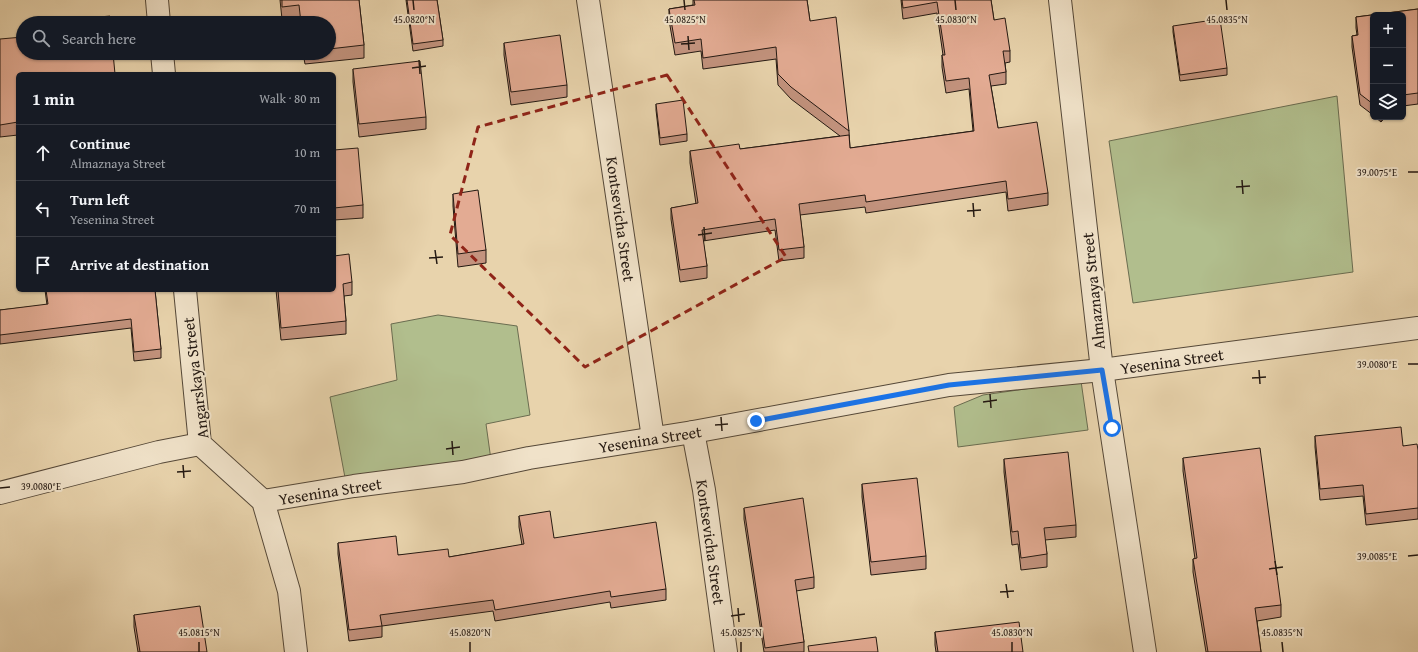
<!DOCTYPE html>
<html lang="en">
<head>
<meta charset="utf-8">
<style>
  :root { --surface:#171b24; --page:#20242c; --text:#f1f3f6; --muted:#9ea1a6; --line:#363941 }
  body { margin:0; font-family:"Gentium Book Plus",serif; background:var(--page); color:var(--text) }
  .controls { position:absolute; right:12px; top:12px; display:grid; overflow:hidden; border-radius:6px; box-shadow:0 1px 3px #0004 }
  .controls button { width:36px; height:36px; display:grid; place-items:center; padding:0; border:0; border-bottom:1px solid var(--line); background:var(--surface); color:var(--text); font:20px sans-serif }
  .stop { position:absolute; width:12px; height:12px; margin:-9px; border:3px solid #1a73e8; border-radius:50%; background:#fff }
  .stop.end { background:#1a73e8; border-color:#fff; box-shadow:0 1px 4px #0008 }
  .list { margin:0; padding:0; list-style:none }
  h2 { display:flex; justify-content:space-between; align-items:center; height:52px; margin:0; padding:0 16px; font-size:17px }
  h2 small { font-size:13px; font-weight:400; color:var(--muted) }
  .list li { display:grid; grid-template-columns:26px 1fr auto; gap:12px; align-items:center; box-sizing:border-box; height:56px; padding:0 16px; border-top:1px solid var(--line) }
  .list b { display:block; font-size:15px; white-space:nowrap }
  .list p { margin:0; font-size:13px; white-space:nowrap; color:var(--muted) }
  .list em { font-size:13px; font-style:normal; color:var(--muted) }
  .icon { flex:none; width:22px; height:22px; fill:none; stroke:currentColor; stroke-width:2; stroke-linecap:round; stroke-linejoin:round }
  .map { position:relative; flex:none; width:1418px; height:652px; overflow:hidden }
  .search { position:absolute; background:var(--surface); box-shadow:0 1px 3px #0004; left:16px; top:16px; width:320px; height:44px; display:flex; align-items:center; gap:10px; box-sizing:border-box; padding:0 14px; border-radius:22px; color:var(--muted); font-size:15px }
  .panel { position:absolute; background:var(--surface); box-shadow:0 1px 3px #0004; left:16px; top:72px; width:320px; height:220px; border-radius:6px }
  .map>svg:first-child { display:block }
  .green { fill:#b1be8d; stroke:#6a6c50 }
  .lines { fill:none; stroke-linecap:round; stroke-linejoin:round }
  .street-casing { stroke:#554838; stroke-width:24 }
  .street { stroke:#f0e2c9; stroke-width:22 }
  .wall { fill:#c3937e; stroke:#241912 }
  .shaded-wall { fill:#9f7867; stroke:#241912 }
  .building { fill:#e3ab93; stroke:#241912 }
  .route { stroke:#1a73e8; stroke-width:5 }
  .marked { fill:none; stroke:#8f2418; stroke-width:3; stroke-dasharray:8 5; stroke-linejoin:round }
  .ticks { fill:none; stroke:#241912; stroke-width:1.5 }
  .labels { text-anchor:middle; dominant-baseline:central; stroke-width:4; stroke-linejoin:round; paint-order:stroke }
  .street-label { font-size:16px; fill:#241912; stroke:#f0e2c9 }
  .ticks-label { font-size:10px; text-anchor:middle; fill:#241912; stroke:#f0e2c9; stroke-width:4; stroke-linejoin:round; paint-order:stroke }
</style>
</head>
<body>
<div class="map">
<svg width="1418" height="652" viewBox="0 0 1418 652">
  <rect width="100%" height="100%" fill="#e8d3ac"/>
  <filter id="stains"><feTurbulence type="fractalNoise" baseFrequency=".005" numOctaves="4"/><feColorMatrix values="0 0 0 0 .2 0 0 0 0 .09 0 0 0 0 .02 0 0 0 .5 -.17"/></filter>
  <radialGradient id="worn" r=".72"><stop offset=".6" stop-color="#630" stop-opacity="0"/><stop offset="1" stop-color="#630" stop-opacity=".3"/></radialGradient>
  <g class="green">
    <path d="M1337,96l16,176 -220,31 -24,-162z"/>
    <path d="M438,315l79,11 13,89 -44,9 5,36 -145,23 -16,-86 67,-17 -6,-56z"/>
    <path d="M1081,381l7,49 -130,17 -4,-40 29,-12z"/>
  </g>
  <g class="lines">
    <g class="street-casing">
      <g id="street">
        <path d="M157,0l2,23"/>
        <path d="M588,0l65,438"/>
        <path d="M1060,0l42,370 43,282"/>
        <path d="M162,53l2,21"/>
        <path d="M185,290l15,154 63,57 26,90 7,61"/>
        <path d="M693,432l11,58 22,162"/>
        <path d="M0,493l159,-41 41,-8"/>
        <path d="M263,501l91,-15 109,-14 66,-14 164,-26 256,-47 153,-15 316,-42"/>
      </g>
    </g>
    <use href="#street" class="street"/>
  </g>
  <g class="wall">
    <path d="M280,0h79l5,45v13l-59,6 -2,-11h26v-30h-29l-1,-5 -17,1z"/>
    <path d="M406,0h31l6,40v6l-30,5z"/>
    <path d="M693,0h114l3,21 39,110 1,17 123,-17 -4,-42 -23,4 -4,-26v-12h1l-6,-42 -34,6 -2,-19h90l3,20 16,31v11l-5,1 1,9v12l-15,2 7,42 50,65v12l-40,6 -2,-19 -140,21 -1,-6 -65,8 4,32v11l-25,3 -4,-31 -72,11 4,25v12l-27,4 -9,-63v-11l25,-4 -6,-41v-12l50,-2 100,-13 -49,-37 -13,-14 -2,-26 -73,10 -2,-18 -26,4 -6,-35v-11l24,-4z"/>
    <path d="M1418,9v95l-15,2v-91h-30v100l-13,-10 -8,-58v-11l5,-1 -1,-7v-11z"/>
    <path d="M1173,26l54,42v7l-47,6 -7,-49z"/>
    <path d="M0,39l18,35v61l-18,2z"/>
    <path d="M504,43l63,42v12l-56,8 -7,-50z"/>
    <path d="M353,69l73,48v12l-67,8 -6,-55z"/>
    <path d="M656,104l31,30v7l-27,4 -4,-35z"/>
    <path d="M1375,117h10l-4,5z"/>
    <path d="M334,150l29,55v13l-29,2z"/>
    <path d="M453,194l33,56v13l-28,4 -5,-61z"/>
    <path d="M334,256l18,26v13l-8,1 2,25v13l-65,6 -5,-50h58z"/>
    <path d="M45,290h110l6,59v9l-27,3 -3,-33 -131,16v-34l47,-5z"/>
    <path d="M1315,436l88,10 15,4v69l-52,6 -3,-29 -43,4 -5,-53z"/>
    <path d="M1183,458l98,147v12l-24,4 4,31h-55l-13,-80v-13h2l-12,-88z"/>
    <path d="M1004,459l72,66v12l-31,3 2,14v13l-26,3 -3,-26 -6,1 -8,-73z"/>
    <path d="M862,484l64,72v13l-55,6 -9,-78z"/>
    <path d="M744,508l70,69v11l-18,3 8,51v10h-40l-20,-133z"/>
    <path d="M519,516l35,22 112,51v11l-55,8 -1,-6 -115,19 -2,-10 -111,15v11l-33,4 -11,-87v-11l60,12 51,2 73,-12 -3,-18z"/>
    <path d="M134,615l73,37h-69l-4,-25z"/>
    <path d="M935,632l88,20h-87l-1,-7z"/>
  </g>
  <path class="shaded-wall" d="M1381,117h4l-4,5z"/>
  <g class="building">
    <path d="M282,0h77l5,45 -35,4v-26h-28l-2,-18 -17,2z"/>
    <path d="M407,0h30l6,40 -30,4z"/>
    <path d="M694,0h113l3,21 26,-4 13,114 -58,-44 -13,-13 -2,-27 -73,11 -2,-19 -26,4 -6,-34 26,-4z"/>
    <path d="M902,0h89l3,20 11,-2 5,33h-7l3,21 -17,3 9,53 39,-6 11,71 -40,6 -2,-18 -140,21 -1,-7 -66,9 5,43 -25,3 -4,-31 -73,11 5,36 -27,4 -9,-62 27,-5 -8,-52 49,-7 1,5 109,-14 1,13 124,-17 -5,-53 -23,3 -4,-26h3l-8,-53 -34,6z"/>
    <path d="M1418,9v84l-15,2v-80h-30v89l-13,-10 -8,-58 6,-1 -2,-18z"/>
    <path d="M110,16v7h-52v-2z"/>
    <path d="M1220,19l7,49 -47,7 -7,-49z"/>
    <path d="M560,35l7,50 -56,7 -7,-49z"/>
    <path d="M23,37v16h90l2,21h-97v48l-18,3v-86z"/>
    <path d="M420,61l6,56 -67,7 -6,-55z"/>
    <path d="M683,100l4,34 -27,4 -4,-34z"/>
    <path d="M358,148l5,57 -29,3v-58z"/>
    <path d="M478,190l8,60 -28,4 -5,-60z"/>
    <path d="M349,254l3,28 -9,2 3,37 -65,7 -3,-38h56v-34z"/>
    <path d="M46,290h109l6,59 -27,3 -3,-33 -131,16v-25l48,-6z"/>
    <path d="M1401,427l2,19 14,-2 1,6v58l-52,6 -3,-29 -43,4 -5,-53z"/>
    <path d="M1260,448l21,157 -26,3 6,44h-53l-15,-93 4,-1 -14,-100z"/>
    <path d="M1068,452l8,73 -32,3 3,26 -26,4 -3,-27 -6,1 -8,-73z"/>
    <path d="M917,478l9,78 -55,6 -9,-78z"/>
    <path d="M803,498l11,79 -19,3 9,62 -39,6 -21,-140z"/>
    <path d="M550,511l4,27 102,-16 10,67 -55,8 -1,-6 -115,19 -2,-10 -113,15 2,11 -33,4 -11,-87 58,-7 2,19 50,-6 1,8 75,-13 -5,-28z"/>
    <path d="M200,606l7,46h-67l-6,-37z"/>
    <path d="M1019,622l4,30h-85l-3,-20z"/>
    <path d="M876,637l2,15h-69l-1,-6z"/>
  </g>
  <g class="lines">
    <path class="route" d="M756,421l193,-36 153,-15 10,58"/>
  </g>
  <path class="marked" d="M667,75l119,182 -201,110 -135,-132 28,-108z"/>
  <path class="ticks" d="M413,0l1,10M684,0l1,10M955,0l1,10M1226,0l1,10M688,36l1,14M681,44l14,-1M419,60l1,14M412,68l14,-2M1408,172h10M1242,180l1,14M1236,187l14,-1M973,203l1,14M967,211l14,-1M704,227l1,14M698,235l14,-2M435,250l2,14M429,258l14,-1M1408,364h10M1259,370l1,14M1252,378l14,-1M990,394l1,14M983,402l14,-2M721,417l1,14M715,425l13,-1M452,441l1,14M446,449l14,-2M183,465l1,13M177,472l14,-1M0,488l10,-1M1408,556l10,-1M1275,561l2,14M1269,569l14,-2M1006,584l2,14M1000,592l14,-1M738,608l1,14M731,616l14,-2M199,642v10M470,642v10M741,642v10M1012,642v10M1282,642l1,10"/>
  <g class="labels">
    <g class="street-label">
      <text transform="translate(621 219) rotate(82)">Kontsevicha Street</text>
      <text transform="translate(1093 291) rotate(-96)">Almaznaya Street</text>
      <text transform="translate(1172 361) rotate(-8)">Yesenina Street</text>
      <text transform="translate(195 378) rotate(-97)">Angarskaya Street</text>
      <text transform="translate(650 439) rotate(-9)">Yesenina Street</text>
      <text transform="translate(330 491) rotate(-9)">Yesenina Street</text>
      <text transform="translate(711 542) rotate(82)">Kontsevicha Street</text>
    </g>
  </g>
  <g class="ticks-label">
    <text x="414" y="23">45.0820°N</text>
    <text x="685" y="23">45.0825°N</text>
    <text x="956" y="23">45.0830°N</text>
    <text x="1227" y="23">45.0835°N</text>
    <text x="1377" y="176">39.0075°E</text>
    <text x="1377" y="368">39.0080°E</text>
    <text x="41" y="490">39.0080°E</text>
    <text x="1377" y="560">39.0085°E</text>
    <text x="199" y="636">45.0815°N</text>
    <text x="470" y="636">45.0820°N</text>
    <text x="741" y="636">45.0825°N</text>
    <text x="1012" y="636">45.0830°N</text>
    <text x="1282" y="636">45.0835°N</text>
  </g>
  <rect width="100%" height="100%" filter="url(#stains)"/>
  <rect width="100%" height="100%" fill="url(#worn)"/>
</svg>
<div class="controls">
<button>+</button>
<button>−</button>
<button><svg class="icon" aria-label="layers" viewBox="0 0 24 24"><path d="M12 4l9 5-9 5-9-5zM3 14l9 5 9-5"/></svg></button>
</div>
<div class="stop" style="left:1112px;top:428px"></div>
<div class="stop end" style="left:756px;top:421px"></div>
<div class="search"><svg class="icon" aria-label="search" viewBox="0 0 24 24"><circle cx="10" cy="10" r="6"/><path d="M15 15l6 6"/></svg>Search here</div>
<section class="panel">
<h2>1 min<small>Walk · 80 m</small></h2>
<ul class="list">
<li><svg class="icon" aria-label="ahead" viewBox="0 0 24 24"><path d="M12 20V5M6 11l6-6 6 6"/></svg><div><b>Continue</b><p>Almaznaya Street</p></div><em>10 m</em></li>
<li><svg class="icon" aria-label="left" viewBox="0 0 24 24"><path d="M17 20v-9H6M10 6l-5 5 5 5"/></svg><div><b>Turn left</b><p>Yesenina Street</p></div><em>70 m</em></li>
<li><svg class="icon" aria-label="arrive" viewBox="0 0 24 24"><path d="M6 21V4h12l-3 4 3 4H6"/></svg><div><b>Arrive at destination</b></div></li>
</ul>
</section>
</div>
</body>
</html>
